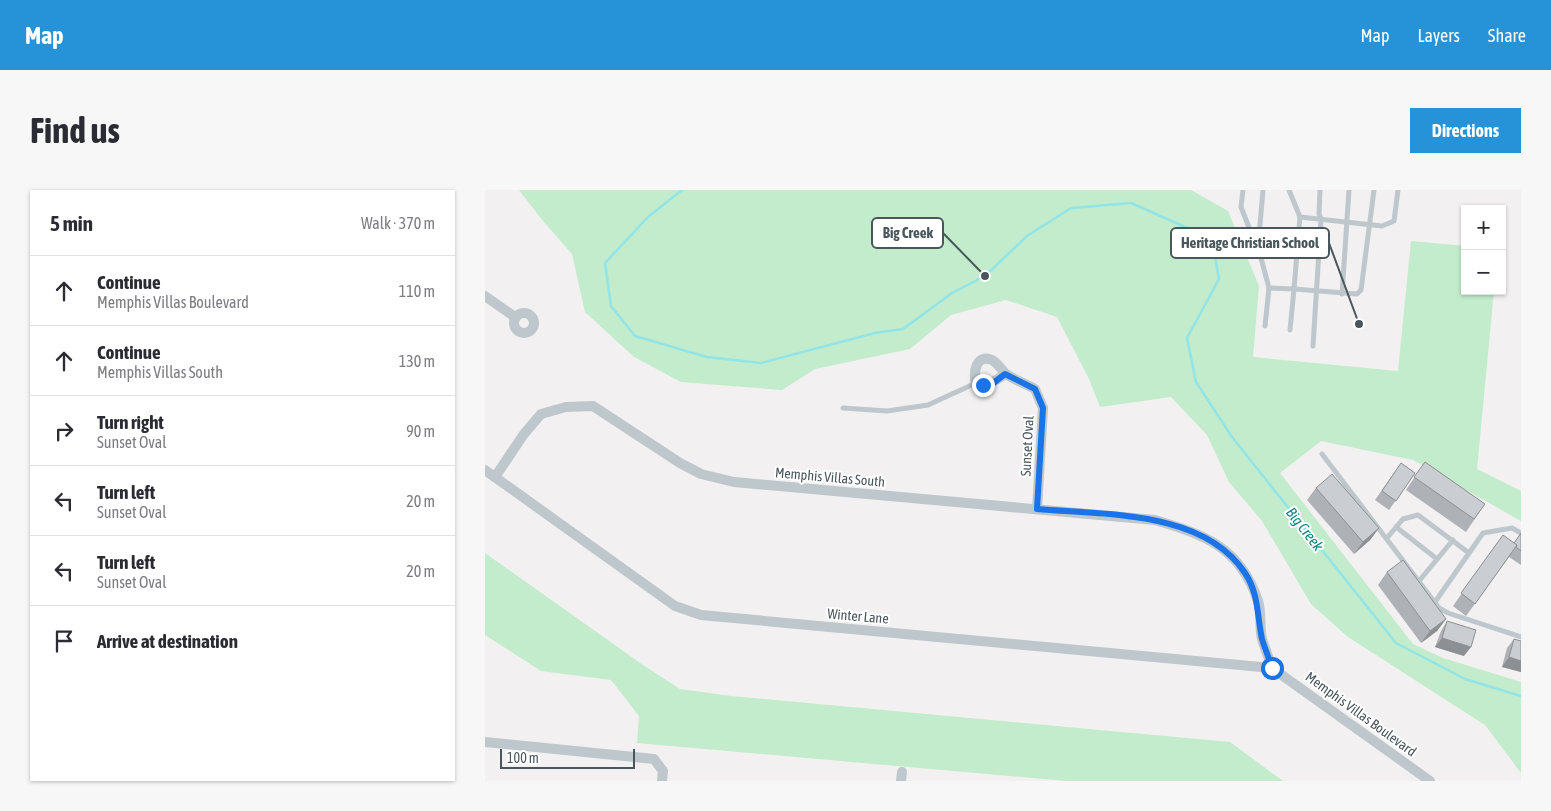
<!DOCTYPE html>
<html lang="en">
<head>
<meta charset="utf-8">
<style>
  :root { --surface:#fff; --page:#f7f7f7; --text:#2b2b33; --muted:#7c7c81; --line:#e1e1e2; --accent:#2692d7 }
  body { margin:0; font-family:"Asap Condensed",sans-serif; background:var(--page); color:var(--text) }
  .controls { position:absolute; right:15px; top:15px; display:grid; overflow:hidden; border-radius:0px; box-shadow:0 1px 4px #0004 }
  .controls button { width:45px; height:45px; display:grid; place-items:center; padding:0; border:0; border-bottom:1px solid var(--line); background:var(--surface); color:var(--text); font:25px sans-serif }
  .scale { position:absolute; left:15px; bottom:12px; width:135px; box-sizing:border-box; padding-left:5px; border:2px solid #49575c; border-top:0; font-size:14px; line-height:18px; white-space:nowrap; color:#49575c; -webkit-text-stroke:4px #fff; paint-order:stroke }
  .stop { position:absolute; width:15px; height:15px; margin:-11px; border:4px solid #1a73e8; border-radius:50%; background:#fff }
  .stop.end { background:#1a73e8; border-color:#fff; box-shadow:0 1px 5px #0008 }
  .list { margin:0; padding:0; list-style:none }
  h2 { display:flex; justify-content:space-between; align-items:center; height:65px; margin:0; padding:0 20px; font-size:21px }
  h2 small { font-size:16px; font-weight:400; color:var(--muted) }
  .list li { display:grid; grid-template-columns:32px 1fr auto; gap:15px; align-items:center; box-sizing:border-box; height:70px; padding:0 20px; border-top:1px solid var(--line) }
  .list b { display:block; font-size:19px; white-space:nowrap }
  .list p { margin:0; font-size:16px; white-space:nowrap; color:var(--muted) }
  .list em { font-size:16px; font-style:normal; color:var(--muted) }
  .icon { flex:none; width:28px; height:28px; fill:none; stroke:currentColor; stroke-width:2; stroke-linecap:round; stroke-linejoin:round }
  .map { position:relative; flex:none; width:1036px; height:591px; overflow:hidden; border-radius:0px }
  header { display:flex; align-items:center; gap:30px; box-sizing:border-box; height:70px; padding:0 25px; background:var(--accent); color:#fff }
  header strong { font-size:24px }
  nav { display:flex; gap:28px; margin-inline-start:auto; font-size:18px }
  .intro { display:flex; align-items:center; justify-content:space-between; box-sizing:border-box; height:120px; padding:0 30px }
  h1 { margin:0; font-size:35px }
  .button { padding:12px 22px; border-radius:0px; background:var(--accent); color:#fff; font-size:18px; font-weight:700 }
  main { display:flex; gap:30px; padding:0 30px }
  aside { flex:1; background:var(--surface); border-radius:0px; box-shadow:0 1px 4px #0004 }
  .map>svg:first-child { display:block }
  .green { fill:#c2eccb }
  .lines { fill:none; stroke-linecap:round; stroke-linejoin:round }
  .stream { stroke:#92e4e6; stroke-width:2.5 }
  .lane { stroke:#bdc7cc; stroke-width:5 }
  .street { stroke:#bdc7cc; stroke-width:10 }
  .wall { fill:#aeb1b5 }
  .shaded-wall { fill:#8d9093 }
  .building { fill:#caced2; stroke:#8d9093 }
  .route { stroke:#1a73e8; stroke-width:6 }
  .labels { text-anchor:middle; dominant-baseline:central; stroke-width:4; stroke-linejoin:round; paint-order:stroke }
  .street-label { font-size:14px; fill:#49575c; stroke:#fff }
  .water-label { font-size:15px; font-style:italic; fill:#158285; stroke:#fff }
  .leader { fill:none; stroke:#49575c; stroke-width:2 }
  .callout-dot { fill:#49575c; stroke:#fff; stroke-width:2 }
  .callout { fill:#fff; stroke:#49575c; stroke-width:2 }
  .callout-label { font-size:15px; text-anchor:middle; font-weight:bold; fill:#49575c }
</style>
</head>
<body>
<header>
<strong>Map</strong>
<nav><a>Map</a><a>Layers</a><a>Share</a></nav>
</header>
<div class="intro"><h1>Find us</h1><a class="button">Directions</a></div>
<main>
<aside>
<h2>5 min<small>Walk · 370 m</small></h2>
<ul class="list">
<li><svg class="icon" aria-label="ahead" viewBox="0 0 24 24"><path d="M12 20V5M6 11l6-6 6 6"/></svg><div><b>Continue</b><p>Memphis Villas Boulevard</p></div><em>110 m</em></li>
<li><svg class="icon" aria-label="ahead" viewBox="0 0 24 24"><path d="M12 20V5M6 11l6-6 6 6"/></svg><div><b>Continue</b><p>Memphis Villas South</p></div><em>130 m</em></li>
<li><svg class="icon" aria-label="right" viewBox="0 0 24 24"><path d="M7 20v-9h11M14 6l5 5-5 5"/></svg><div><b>Turn right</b><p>Sunset Oval</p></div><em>90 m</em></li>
<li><svg class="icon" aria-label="left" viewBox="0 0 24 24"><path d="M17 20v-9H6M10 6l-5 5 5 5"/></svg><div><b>Turn left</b><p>Sunset Oval</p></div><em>20 m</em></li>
<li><svg class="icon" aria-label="left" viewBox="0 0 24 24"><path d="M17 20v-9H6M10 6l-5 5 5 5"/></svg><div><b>Turn left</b><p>Sunset Oval</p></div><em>20 m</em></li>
<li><svg class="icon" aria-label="arrive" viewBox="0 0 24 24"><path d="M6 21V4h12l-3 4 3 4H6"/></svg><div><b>Arrive at destination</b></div></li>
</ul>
</aside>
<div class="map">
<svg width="1036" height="591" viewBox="0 0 1036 591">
  <rect width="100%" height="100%" fill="#f2f0f0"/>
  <g class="green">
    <path d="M34,0h672l37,21 31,75 -6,71 145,14 13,-130 54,5v45h29l-17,178 44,22v30l-108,-61 -92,-19 -41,32 133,171 30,14 78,24v91l-36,-48 -137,-88 -37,-33 -49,-83 -33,-39 -22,-47 -36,-38 -71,10 -11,-28 -32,-62 -51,-17 -55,15 -41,34 -95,20 -33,21 -101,-8 -47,-25 -49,-45 -13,-58 -29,-33z"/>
    <path d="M0,363l158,112 37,24 51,7 499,46 53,39h-216l-430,-38 2,-27 -28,-36 -70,-9 -56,-36z"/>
  </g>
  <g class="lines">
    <path class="stream" d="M197,0l-34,27 -43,46 6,43 24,30 72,21 54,6 114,-30 28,-4 49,-36 33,-17 42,-40 44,-28 60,-5 70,31 14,23 4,22 -32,59 9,44 36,55 164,206 69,36 56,17"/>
    <g class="lane">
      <path d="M758,0l-2,17 20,51 8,30"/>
      <path d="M804,0l11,27 82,9 12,-5 4,-31"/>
      <path d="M815,27l-6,72 63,5 4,-4 13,-100"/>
      <path d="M773,57l5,-57"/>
      <path d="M857,104l7,-104"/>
      <path d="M780,136l4,-38 25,1 -4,41"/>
      <path d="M828,156l8,-127 -2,-5 1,-24"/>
      <path d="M358,218l44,3 41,-6 48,-22"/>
      <path d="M837,264l117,154 9,5 73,24"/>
      <path d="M911,337l41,32"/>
      <path d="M902,348l16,-19 15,-4 51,38"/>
      <path d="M934,391l34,-41"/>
      <path d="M950,412l48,-69 29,-5 9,5"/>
    </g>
    <g class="street">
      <path d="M0,106l30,21"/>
      <circle cx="39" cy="133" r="10"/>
      <path d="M520,184c-10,7 -16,12 -29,9 -3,-10 0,-30 16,-23 6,3 9,10 14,14 9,6 20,10 29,15l8,19 -6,101"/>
      <path d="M0,280l190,136 26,9 571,53"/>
      <path d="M10,287l29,-43 17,-20 25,-7 27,-1 87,57 21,11 33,8 421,38c50,15 85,27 103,81 4,12 1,26 4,38 3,10 7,19 10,29l158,113"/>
      <path d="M0,552l169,17 9,12 -1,10"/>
      <path d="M416,591l1,-9"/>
    </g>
  </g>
  <g class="wall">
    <path d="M940,272l60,42 -19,28 -60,-42z"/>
    <path d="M916,273l14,10 -26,37 -14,-10z"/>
    <path d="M831,298l63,40 -9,12 -16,14 -47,-54z"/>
    <path d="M1036,343v32l-12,-8 -43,59 -13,-10 50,-71 11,8z"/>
    <path d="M902,382l59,47 -9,12 -16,12 -43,-58z"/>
    <path d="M962,431l17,35 -29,-9 6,-16z"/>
    <path d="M1029,449l7,2v31l-19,-5 5,-19z"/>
  </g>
  <g class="shaded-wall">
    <path d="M894,338l-9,12 -16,14 9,-12z"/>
    <path d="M961,429l-9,12 -16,12 9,-12z"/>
    <path d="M957,448l29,9 -7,9 -29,-9z"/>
    <path d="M1024,467l12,4v11l-19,-5z"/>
  </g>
  <g class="building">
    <path d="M940,272l60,42 -11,15 -60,-42z"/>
    <path d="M916,273l14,10 -19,28 -14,-10z"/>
    <path d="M847,284l47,54 -16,14 -47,-54z"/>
    <path d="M1036,343v18l-5,-4 1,-2 -3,-2z"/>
    <path d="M1018,345l14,10 -42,59 -14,-11z"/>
    <path d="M918,370l43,59 -16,12 -43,-59z"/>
    <path d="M962,431l29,9 -5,17 -29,-9z"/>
    <path d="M1029,449l7,2v20l-12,-4z"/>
  </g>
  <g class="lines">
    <path class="route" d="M498,195l9,-1 13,-10 30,15 8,19 -6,101c67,6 167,1 208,64 14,21 12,43 17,66 3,10 7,19 10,29"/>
  </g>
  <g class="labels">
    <g class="street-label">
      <text transform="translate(542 256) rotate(-87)">Sunset Oval</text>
      <text transform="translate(345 287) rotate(5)">Memphis Villas South</text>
      <text transform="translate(373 426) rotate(5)">Winter Lane</text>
      <text transform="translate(876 524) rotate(36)">Memphis Villas Boulevard</text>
    </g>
    <g class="water-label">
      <text transform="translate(820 339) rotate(52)">Big Creek</text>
    </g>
  </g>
  <path class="leader" d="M500 86L458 43M874 134L844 53"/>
  <g class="callout-dot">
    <circle cx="500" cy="86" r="5"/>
    <circle cx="874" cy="134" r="5"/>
  </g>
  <g class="callout">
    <rect x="387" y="28" width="71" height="30" rx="5"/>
    <rect x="686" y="38" width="158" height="30" rx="5"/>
  </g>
  <g class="callout-label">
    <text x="423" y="48">Big Creek</text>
    <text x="765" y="58">Heritage Christian School</text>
  </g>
</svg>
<div class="controls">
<button>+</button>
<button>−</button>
</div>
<div class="scale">100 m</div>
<div class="stop" style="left:787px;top:478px"></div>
<div class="stop end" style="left:498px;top:195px"></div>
</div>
</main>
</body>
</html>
